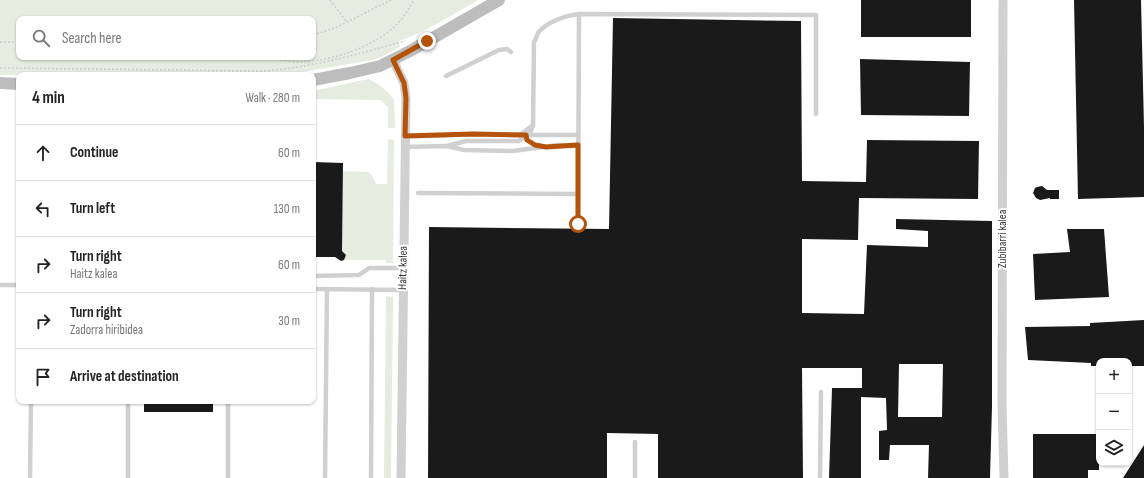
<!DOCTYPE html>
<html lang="en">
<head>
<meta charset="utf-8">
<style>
  :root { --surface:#fff; --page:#f6f6f6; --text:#222; --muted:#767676; --line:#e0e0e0 }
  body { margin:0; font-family:"Sofia Sans Condensed",sans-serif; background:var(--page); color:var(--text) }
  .controls { position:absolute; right:12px; bottom:12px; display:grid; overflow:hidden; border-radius:8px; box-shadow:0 1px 3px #0004 }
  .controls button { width:36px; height:36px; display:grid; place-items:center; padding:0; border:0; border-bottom:1px solid var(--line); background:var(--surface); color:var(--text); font:20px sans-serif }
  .stop { position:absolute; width:12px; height:12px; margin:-9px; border:3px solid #b45309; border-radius:50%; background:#fff }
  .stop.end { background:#b45309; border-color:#fff; box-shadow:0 1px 4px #0008 }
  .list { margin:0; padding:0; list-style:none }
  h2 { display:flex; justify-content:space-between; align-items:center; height:52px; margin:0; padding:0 16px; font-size:17px }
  h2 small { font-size:13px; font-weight:400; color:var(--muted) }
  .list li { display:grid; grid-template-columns:26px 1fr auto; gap:12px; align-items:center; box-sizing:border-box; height:56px; padding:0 16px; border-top:1px solid var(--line) }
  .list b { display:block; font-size:15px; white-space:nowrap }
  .list p { margin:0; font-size:13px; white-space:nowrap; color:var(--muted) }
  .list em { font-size:13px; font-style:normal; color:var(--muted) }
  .icon { flex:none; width:22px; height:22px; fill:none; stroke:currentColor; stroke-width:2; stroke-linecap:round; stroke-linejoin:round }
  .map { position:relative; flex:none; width:1144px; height:478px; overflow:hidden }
  .search { position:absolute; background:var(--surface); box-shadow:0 1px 3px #0004; left:16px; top:16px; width:300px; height:44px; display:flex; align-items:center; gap:10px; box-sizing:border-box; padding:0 14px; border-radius:8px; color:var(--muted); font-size:15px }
  .panel { position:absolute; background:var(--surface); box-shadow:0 1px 3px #0004; left:16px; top:72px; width:300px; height:332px; border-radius:8px }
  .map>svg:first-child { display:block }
  .green { fill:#e6ecdf; fill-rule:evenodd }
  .building { fill:#1a1a1a; fill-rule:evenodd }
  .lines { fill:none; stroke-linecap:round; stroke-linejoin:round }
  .path { stroke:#cdcdcd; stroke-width:1.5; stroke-dasharray:2 2; stroke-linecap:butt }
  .service { stroke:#d0d0d0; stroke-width:4.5 }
  .minor { stroke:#d0d0d0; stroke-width:9 }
  .secondary { stroke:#bdbdbd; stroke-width:12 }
  .route { stroke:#b45309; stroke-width:5 }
  .labels { text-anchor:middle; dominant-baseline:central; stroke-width:4; stroke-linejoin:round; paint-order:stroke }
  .street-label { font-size:12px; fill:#333; stroke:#fff }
</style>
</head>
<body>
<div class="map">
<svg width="1144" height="478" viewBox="0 0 1144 478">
  <rect width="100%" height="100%" fill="#fff"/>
  <g class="green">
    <path d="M0,0h478c-26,15 -51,31 -79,41l1,6 -21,11 -7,2 -86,15h-286zM19,19h294v38h-294z"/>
    <path d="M368,79c9,3 21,13 26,21l1,26 -1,2h-6v-21l-8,-7 -67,-1v-8z"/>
    <path d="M388,139l6,1 -1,123h-7v-3h-42l2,-5 -4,-4 1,-80 25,1 3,2 5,10h11z"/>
    <path d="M386,296l7,1 -2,181h-7z"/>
  </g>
  <g class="building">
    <rect x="861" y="0" width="110" height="37"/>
    <path d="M1074,0h67l3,128v69l-66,2z"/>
    <path d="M613,18l188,3 1,160 64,1 1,-42 112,1 -1,58 -119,-1 -1,42 -56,-1v74l62,1 3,-69 61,2v-16l-32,-2v-10l96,2v185l-2,72h-62l1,-33h-39l-1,15h-10v-29l8,-1 -1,-32 -25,-1v81h-32l3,-90h30v-20h-60l1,110h-145v-44l-51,-1v45h-179l1,-251 180,2zM899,364h44l-1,53h-44z"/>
    <path d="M860,59l110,3 -1,54 -108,-1z"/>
    <path d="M313,162l30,1 -1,88 4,4 -2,5 -3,1 -6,-4h-22z"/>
    <path d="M1042,186l5,4h12v9h-9v-1l-10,2 -4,-2 -3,-5 2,-5 2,-1z"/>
    <path d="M1067,229h37l5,68 -74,3 -2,-46 37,-2z"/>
    <path d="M1144,320v46h-15v-5h-30v5h-8v-3l-63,-3 -3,-33 65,-1v-3z"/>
    <rect x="144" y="401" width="69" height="11"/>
    <path d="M1033,434h66v36h-11v8h-55z"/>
    <path d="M1144,445v33h-21z"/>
  </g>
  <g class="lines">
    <g class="path">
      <path d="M330,0l16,21"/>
      <path d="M313,35l22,-7 56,-28"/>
      <path d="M0,42h19"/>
      <path d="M269,57c12,3 25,6 37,5 29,-2 72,-17 92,-39 7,-7 11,-15 16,-23"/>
      <path d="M0,68l262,3c49,-3 96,-17 143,-30"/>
    </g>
    <g class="service">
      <path d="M446,76l53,-26 8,-1 4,3"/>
      <path d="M533,125l1,-83c2,-3 3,-7 4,-9 8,-11 29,-18 41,-19l237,1v99"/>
      <path d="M526,134l1,6 8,5 5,1"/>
      <path d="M526,135h52"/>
      <path d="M405,136h24l44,-2 47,1 13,-10 -2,6 -12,10h-53l-19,5"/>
      <path d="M405,147l42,-1 17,4 49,1 45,-6h21"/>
      <path d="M418,193l160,1"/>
      <path d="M578,224l1,-210"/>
      <path d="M313,276l46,-1 10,-7h35"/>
      <path d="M0,285h19"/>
      <path d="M313,289l90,1"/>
      <path d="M635,442v36"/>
      <path d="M30,478l1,-77"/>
      <path d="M128,478v-77"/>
      <path d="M228,478v-77"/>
      <path d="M325,478l2,-189"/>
      <path d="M371,478l1,-189"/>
      <path d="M820,478l1,-86"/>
    </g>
    <g class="minor">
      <path d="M1003,0l-1,404 2,74"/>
      <path d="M393,60l11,23 2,15 -5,380"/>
    </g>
    <g class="secondary">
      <path d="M313,80l37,-7 30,-7 32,-16 87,-50"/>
      <path d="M0,83l19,1"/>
    </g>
  </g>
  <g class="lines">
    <path class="route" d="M427,41l-34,19 11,23 2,15 -1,38 68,-2 53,1 1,5 8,5 11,2 32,-2v79"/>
  </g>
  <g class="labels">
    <g class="street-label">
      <text transform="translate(1002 239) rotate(-90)">Zubibarri kalea</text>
      <text transform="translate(403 268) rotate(-89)">Haitz kalea</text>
    </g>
  </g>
</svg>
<div class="controls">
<button>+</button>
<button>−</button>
<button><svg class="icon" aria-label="layers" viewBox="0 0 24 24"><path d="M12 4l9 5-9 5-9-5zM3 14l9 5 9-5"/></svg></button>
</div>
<div class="stop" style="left:578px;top:224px"></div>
<div class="stop end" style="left:427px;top:41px"></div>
<div class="search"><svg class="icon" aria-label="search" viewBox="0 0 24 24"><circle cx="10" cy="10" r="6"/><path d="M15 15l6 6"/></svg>Search here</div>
<section class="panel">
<h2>4 min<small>Walk · 280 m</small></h2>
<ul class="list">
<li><svg class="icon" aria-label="ahead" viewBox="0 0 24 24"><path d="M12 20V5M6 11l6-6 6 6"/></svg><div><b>Continue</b></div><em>60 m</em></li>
<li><svg class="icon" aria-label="left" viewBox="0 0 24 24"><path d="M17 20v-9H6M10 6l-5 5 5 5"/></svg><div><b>Turn left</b></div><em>130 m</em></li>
<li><svg class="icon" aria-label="right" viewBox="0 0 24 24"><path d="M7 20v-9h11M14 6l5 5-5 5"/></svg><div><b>Turn right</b><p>Haitz kalea</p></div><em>60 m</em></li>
<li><svg class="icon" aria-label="right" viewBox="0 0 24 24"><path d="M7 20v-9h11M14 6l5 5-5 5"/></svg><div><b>Turn right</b><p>Zadorra hiribidea</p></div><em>30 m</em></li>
<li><svg class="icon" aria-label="arrive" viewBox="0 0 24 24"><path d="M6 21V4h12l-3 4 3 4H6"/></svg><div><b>Arrive at destination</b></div></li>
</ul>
</section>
</div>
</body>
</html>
